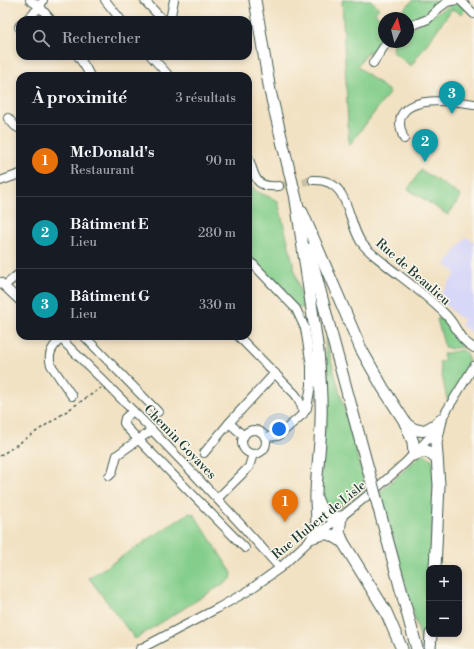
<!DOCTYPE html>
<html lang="fr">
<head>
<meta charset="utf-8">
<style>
  :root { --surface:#171b24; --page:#242831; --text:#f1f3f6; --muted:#9ea1a6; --line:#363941; --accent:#db2777 }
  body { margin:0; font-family:"Libre Bodoni",serif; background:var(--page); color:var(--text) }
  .controls { position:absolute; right:12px; bottom:12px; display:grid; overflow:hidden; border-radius:8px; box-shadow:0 2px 6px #0003 }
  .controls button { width:36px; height:36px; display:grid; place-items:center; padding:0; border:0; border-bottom:1px solid var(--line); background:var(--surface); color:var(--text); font:20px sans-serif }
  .compass { position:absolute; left:378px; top:12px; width:36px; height:36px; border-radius:50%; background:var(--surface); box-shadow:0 2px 6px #0003; rotate:7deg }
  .you { position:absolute; left:279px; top:429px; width:14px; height:14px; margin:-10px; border:3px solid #fff; border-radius:50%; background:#1a73e8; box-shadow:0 0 0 6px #1a73e833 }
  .badge { display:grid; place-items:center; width:26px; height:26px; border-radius:50%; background:var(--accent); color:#fff; font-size:13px; font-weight:700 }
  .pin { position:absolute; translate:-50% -33px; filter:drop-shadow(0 1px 2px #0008) }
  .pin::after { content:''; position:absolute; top:21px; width:14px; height:12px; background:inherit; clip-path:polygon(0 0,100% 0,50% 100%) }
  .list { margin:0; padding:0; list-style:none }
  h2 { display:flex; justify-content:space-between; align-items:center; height:52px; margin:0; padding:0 16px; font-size:17px }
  h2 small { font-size:13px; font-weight:400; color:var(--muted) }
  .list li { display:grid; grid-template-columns:26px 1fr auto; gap:12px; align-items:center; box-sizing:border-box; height:72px; padding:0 16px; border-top:1px solid var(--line) }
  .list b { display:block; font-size:15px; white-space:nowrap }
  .list p { margin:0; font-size:13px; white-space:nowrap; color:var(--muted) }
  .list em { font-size:13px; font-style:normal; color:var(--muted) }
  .icon { flex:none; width:22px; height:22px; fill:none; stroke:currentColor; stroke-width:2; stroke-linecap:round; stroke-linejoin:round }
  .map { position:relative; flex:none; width:474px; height:649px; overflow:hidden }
  .search { position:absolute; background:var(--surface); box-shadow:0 2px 6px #0003; left:16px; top:16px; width:236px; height:44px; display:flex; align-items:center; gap:10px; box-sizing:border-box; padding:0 14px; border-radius:12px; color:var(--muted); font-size:15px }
  .panel { position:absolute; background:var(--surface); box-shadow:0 2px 6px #0003; left:16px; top:72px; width:236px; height:268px; border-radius:12px }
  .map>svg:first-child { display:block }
  .built { fill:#d7d7f8 }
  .green { fill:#84ce8b; stroke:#528660 }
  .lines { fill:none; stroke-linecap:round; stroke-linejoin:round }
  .minor-tunnel { stroke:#c8c1a7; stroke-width:8; stroke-dasharray:8 4; stroke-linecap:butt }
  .minor-casing { stroke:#3f564a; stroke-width:10 }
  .highway-casing { stroke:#3f564a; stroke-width:13 }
  .path { stroke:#3f564a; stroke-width:1.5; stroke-dasharray:3 3; stroke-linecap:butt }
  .minor { stroke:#fff; stroke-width:8 }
  .highway { stroke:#fff; stroke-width:11 }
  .highway-bridge-casing { stroke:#3f564a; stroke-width:13; stroke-linecap:butt }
  .highway-bridge { stroke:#fff; stroke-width:11 }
  .labels { text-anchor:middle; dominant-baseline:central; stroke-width:3; stroke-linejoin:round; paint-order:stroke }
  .street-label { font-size:13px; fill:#1f3d34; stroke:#fbf7ec }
</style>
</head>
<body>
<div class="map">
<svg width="474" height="649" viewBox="0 0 474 649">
  <rect width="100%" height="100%" fill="#fbf7ec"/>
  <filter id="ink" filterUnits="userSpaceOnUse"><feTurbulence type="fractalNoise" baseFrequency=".025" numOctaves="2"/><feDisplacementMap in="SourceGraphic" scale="8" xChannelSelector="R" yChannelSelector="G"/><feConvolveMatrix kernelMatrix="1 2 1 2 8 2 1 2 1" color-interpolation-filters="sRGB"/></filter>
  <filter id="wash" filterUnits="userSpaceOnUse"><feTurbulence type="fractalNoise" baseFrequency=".012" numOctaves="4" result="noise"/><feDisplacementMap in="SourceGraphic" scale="16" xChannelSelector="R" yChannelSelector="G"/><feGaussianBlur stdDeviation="0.9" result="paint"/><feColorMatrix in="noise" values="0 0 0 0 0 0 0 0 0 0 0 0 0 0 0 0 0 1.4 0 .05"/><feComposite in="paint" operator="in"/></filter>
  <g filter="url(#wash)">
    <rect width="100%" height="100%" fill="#f2e2c4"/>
    <path class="built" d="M466,237l8,5v92l-13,-8 2,-7 -6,-3 -18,-19 17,-24 -11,-8z"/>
    <g class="green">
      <path d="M342,0h29l8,8 -4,5 6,6 -4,4 7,6v12l-2,3 -2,-1 -9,11 -3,-2 -11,14 33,26 -41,54z"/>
      <path d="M413,0h23c1,12 -19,17 -28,22v-4h-9v-1l-1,-2z"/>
      <path d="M450,4l11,1 4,4 -3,5 -10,-5 -41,57 -18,-14 1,-10h14v-12l35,-21 4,-1z"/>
      <path d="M421,170l40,26 -13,19 -40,-26z"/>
      <path d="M248,182l8,9 22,10 26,107h-6l-50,-52z"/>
      <path d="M443,318l7,8 5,12 7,9 -13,2 -1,-2 -3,1 -8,-29z"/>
      <path d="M325,338l41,150 -34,25 -6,-4 -7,-15 9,-109z"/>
      <path d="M462,350l4,3 5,14 -22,37 -2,-5 -8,-37 6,-1 -2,-7z"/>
      <path d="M423,453l9,6 3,10 -4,99h-2l-2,79 -4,1 -43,-156z"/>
      <path d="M189,513l5,1 38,59 -1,6 -96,60 -46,-61z"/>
    </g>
  </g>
  <g filter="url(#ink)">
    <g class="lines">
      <path class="minor-tunnel" d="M279,186l34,-6"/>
      <g class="minor-casing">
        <g id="minor">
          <path d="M30,0l10,7 11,13"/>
          <path d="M105,0l16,20"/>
          <path d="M460,0l14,14"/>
          <path d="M145,1l18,19"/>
          <path d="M26,20l14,-13 3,-7"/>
          <path d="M170,20l4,-20"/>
          <path d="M19,27l1,-2"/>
          <path d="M408,27l20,-8 11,-11 8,-6 10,-2"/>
          <path d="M78,56l8,12 4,8"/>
          <path d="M151,56l18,20"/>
          <path d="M373,63l14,-21"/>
          <path d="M8,118l7,8 5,3"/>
          <path d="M404,139c-2,-5 -4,-10 -4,-16 0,-29 56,-22 74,-19"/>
          <path d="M248,157c8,18 4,31 31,29"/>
          <path d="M313,180c37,-2 33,39 48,62 6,9 17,16 25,23 20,16 43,32 61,51 12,13 10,22 27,32"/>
          <path d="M0,181l20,-7"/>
          <path d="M248,259l48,50 9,19 6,38v19l-4,23 -4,6 -25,22 -13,1"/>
          <path d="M0,282l20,19"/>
          <path d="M4,286l16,-13"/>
          <path d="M58,336c77,75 151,152 222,232"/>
          <path d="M84,336l74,76"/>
          <path d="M238,336l57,58c5,6 7,12 8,20"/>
          <path d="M61,338c-8,9 -14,15 -10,27l21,31"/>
          <path d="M133,411l-8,7 -1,5 3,5 118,120"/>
          <path d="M229,423l15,13"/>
          <circle cx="254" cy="442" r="12"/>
          <path d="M204,453l25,-30 46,-50"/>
          <path d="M109,476l3,-3 5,-18 35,-25"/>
          <path d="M218,498l31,-31 4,-13"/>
          <path d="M140,649l78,-41 30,-17 32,-23 33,-31 28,-20 37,-30 27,-24 26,-27 43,-70"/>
        </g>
      </g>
      <g class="highway-casing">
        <g id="highway">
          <path d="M255,0l15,91 28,116"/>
          <path d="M296,200l22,151c2,23 4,45 3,68 0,24 -4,48 -5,73 -1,16 4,30 -3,45"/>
          <path d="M302,212l59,137 22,39 22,34 8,20 1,13 7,-3 6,-1 10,8"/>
          <path d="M309,249l21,80"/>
          <path d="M405,423c15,12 21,9 36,-3"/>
          <path d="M317,500c5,13 10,19 24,17l-2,15 4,10 43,70 16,37"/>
          <path d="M313,537c14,-5 17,-4 30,5"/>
          <path d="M435,568l4,-83 -3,-43 5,-22"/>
          <path d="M403,597l14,52"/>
          <path d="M430,649l1,-15"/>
        </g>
      </g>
      <path class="path" d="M0,456l101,-68"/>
      <use href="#minor" class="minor"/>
      <use href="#highway" class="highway"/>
      <g class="highway-bridge-casing">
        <path id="highway-bridge" d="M330,329l73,268"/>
      </g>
      <use href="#highway-bridge" class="highway-bridge"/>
    </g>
  </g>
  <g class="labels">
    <g class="street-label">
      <text transform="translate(413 272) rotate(41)">Rue de Beaulieu</text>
      <text transform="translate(180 442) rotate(46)">Chemin Goyaves</text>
      <text transform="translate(319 520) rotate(-39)">Rue Hubert de Lisle</text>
    </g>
  </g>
</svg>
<div class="controls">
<button>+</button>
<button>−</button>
</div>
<svg class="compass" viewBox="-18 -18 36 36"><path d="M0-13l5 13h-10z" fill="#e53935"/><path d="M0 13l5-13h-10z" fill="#9ea1a6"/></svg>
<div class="you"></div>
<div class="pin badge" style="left:285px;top:522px;background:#e8710a">1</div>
<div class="pin badge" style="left:425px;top:162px;background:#0f9aa8">2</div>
<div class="pin badge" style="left:452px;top:114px;background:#0f9aa8">3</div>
<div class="search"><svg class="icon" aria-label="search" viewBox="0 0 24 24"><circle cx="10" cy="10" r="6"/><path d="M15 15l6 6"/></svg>Rechercher</div>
<section class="panel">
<h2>À proximité<small>3 résultats</small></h2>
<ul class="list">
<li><span class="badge" style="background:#e8710a">1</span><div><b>McDonald's</b><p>Restaurant</p></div><em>90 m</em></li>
<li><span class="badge" style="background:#0f9aa8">2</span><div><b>Bâtiment E</b><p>Lieu</p></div><em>280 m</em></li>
<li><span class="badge" style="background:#0f9aa8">3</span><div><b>Bâtiment G</b><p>Lieu</p></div><em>330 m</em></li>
</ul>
</section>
</div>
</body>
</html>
